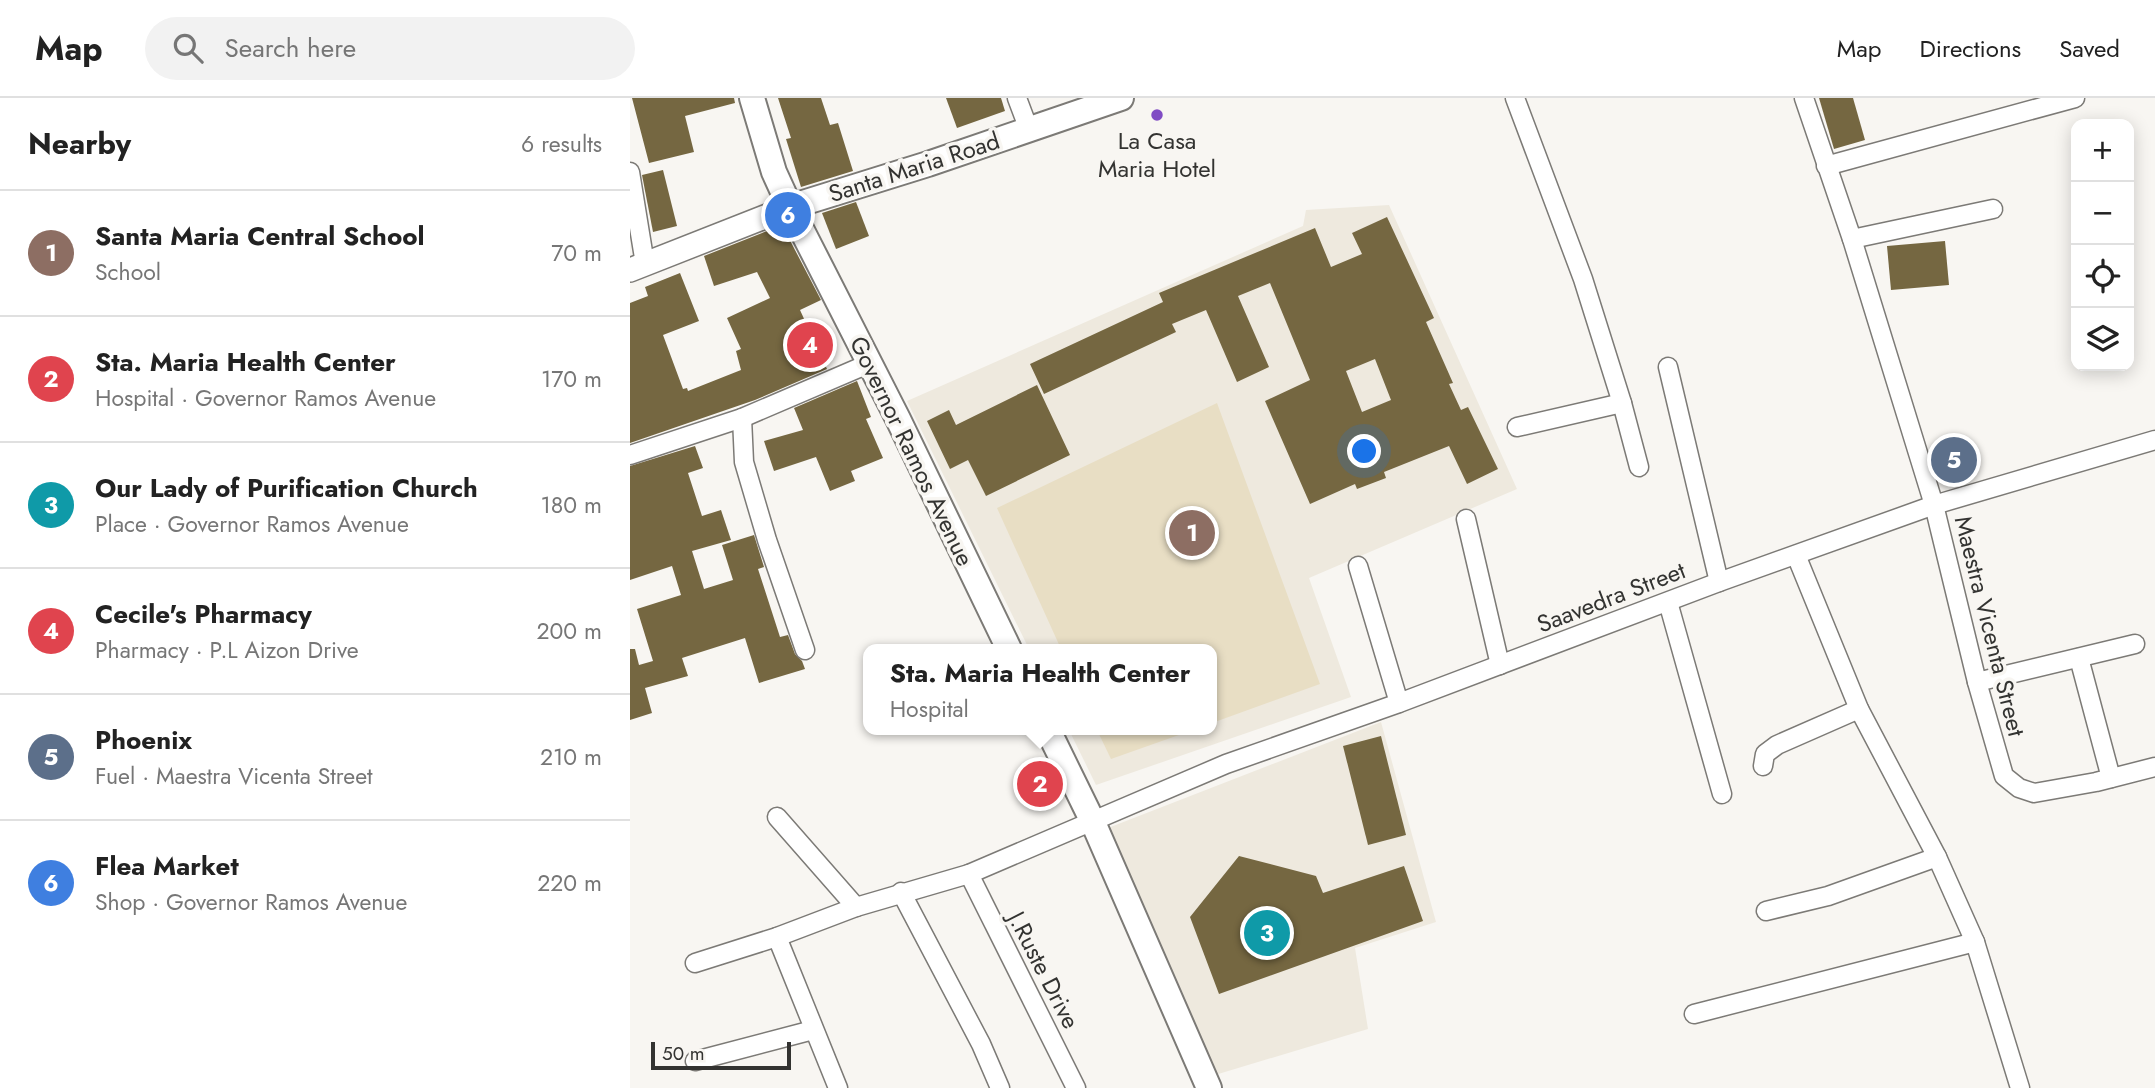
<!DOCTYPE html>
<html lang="en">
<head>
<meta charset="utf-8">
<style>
  :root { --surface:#fff; --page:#f2f2f2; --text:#222; --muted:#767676; --line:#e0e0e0; --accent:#804cc4 }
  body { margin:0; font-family:Jost,sans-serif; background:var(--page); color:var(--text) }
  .controls { position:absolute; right:21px; top:21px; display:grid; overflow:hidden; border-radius:14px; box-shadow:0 4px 18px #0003 }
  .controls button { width:63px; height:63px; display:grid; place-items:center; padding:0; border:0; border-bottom:2px solid var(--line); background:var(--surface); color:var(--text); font:35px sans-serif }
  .scale { position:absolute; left:21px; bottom:18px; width:140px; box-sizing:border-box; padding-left:7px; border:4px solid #333331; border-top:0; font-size:19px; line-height:24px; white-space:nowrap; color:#333331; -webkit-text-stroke:5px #f8f6f2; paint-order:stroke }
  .you { position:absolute; left:735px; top:354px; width:24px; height:24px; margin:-18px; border:5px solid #fff; border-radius:50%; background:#1a73e8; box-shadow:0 0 0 10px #1a73e833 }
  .badge { display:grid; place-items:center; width:46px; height:46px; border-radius:50%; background:var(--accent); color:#fff; font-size:23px; font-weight:700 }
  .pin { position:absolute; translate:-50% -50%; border:4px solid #fff; box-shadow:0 2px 7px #0006 }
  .popup { position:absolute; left:233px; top:546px; width:354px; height:91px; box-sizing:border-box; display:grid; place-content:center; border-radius:14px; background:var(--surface); filter:drop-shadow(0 2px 5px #0005); font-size:23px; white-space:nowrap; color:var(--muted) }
  .popup b { font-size:26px; color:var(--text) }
  .popup::after { content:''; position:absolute; left:50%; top:100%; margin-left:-14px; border:14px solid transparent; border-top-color:var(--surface) }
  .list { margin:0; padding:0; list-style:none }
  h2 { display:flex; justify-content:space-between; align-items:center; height:91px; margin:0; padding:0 28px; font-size:30px }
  h2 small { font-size:23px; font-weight:400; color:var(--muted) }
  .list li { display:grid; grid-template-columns:46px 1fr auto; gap:21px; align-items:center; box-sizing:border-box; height:126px; padding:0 28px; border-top:2px solid var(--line) }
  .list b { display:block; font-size:26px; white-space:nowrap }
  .list p { margin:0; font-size:23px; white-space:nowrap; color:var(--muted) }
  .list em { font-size:23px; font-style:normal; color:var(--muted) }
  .icon { flex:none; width:38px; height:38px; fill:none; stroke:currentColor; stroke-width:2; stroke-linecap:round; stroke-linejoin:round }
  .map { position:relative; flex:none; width:1525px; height:990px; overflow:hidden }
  header { display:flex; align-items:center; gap:42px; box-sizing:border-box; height:98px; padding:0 35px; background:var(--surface); border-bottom:2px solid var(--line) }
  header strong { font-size:33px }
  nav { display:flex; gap:38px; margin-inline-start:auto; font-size:24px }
  .search { width:490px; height:63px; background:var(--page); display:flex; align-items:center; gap:18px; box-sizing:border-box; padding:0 24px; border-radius:38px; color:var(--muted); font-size:26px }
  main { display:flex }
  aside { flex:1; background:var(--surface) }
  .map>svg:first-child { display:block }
  .built { fill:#eee9de }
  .green { fill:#e8dec4 }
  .building { fill:#756741; fill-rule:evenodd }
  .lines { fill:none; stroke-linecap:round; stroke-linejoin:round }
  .minor-casing { stroke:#7c7a76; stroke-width:21 }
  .tertiary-casing { stroke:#7c7a76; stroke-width:26 }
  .secondary-casing { stroke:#7c7a76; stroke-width:28 }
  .minor { stroke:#fff; stroke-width:18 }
  .tertiary { stroke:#fff; stroke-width:23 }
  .secondary { stroke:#fff; stroke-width:24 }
  .poi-dot { fill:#804cc4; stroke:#f8f6f2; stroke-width:2.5 }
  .labels { text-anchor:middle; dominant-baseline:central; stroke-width:7; stroke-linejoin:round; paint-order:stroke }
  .poi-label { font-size:24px; fill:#333331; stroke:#f8f6f2 }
  .street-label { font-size:24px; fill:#333331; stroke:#f8f6f2 }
</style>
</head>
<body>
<header>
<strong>Map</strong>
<div class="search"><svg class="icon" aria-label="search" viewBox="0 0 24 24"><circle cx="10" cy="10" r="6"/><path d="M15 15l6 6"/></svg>Search here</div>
<nav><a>Map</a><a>Directions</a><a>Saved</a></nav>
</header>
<main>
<aside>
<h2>Nearby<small>6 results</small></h2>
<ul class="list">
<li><span class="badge" style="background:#8d6e63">1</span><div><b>Santa Maria Central School</b><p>School</p></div><em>70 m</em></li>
<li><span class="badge" style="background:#e0444e">2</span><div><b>Sta. Maria Health Center</b><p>Hospital · Governor Ramos Avenue</p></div><em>170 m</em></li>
<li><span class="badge" style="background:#0f9aa8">3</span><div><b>Our Lady of Purification Church</b><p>Place · Governor Ramos Avenue</p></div><em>180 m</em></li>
<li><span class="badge" style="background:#e0444e">4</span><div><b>Cecile's Pharmacy</b><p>Pharmacy · P.L Aizon Drive</p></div><em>200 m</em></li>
<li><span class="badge" style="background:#5c6f8a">5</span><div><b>Phoenix</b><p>Fuel · Maestra Vicenta Street</p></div><em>210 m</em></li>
<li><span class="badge" style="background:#3f7fe0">6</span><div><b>Flea Market</b><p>Shop · Governor Ramos Avenue</p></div><em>220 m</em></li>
</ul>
</aside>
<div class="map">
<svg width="1525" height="990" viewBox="0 0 1525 990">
  <rect width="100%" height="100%" fill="#f8f6f2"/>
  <g class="built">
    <path d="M759,107l128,284 -208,89 42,119 -255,88 -27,-55h143v-81h-183l-122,-248 396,-175 3,-16z"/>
    <path d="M751,624l55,200 -81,26 13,81 -153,46 -107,-247z"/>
  </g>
  <g class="green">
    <path d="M587,305l103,281 -108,39v-74h-151l-64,-141z"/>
    <path d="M467,632h96l-82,29z"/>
  </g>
  <g class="building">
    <path d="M2,0h102l1,5 -50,13 9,36 -45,11z"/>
    <path d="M148,0h43l9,27 8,-2 15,48 -52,16 -15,-48 5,-1z"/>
    <path d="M316,0h55l4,13 -48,17z"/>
    <path d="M1189,0h34l12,42 -31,9z"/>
    <path d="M33,72l14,56 -24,6 -11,-57z"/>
    <path d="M226,104l13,34 -33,13 -14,-36z"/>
    <path d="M757,119l47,101 -8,4 27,61 -4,1 12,26 7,-3 30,62 -31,15 -18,-38 -65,26 2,6 -29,11 -2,-5 -45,20 -45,-103 45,-21 -40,-97 -32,13 31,71 -32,15 -31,-72 -34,14 4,8 -132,62 -14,-30 133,-62 -4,-9 156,-65 16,39 31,-13 -10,-21zM745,261l16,41 -29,12 -16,-41z"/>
    <path d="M152,127l39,75 -21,10 27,59 -72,31 -125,43v-140l18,-7 -3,-9 35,-14 19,48 -36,14 20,54 4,-1 1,3 53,-21 -5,-19 5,-2 -14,-31 43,-20 -13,-26 -43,14 -10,-30z"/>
    <path d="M1315,143l4,44 -58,5 -4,-44z"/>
    <path d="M227,283l14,36 -5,2 17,39 -32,13 4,10 -25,10 -14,-34 -42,14 -10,-30 39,-11 -9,-22z"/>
    <path d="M407,287l33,70 -84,41 -18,-36 -18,9 -23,-48 22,-11 7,15z"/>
    <path d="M65,348l8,22 -15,5 14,43 19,-6 10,30 -39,11 12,38 29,-9 -11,-35 32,-10 10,32 -6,2 22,68 8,-2 7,19 7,7 3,8 -46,14 -14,-45 -63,20 6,18 -43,12 7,25 -22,7v-71h5l4,16 14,-4 -16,-52 44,-14 -9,-29 -42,14v-114z"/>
    <path d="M1334,348l6,22 -26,7 -6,-23z"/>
    <path d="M751,638l25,99 -38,10 -25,-99z"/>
    <path d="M609,758l77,20 7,17 81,-27 19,55 -204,73 -29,-77z"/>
  </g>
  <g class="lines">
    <g class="minor-casing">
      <g id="minor">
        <path d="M387,0l12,32"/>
        <path d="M885,0l68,181 39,124 17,64"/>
        <path d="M1174,0l48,141 82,266 43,177 27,94 15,12 15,5 62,-11 59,-15"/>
        <path d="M1196,68l249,-68"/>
        <path d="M0,74l15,92"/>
        <path d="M1222,141l141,-30"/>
        <path d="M1038,269l51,215"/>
        <path d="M112,320l2,44 23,78 38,110"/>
        <path d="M887,329l105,-24"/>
        <path d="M0,357l112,-37 126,-54"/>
        <path d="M836,421l34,146"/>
        <path d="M1166,457l63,154 78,148 38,85 45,146"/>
        <path d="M728,468l41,137"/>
        <path d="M1038,504l54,192"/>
        <path d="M1449,560l32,120"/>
        <path d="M1347,584l158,-38"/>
        <path d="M1133,668l2,-12 12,-9 82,-36"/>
        <path d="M147,719l79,90"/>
        <path d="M339,776l107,214"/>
        <path d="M271,794l80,152 19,44"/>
        <path d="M1136,813l62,-15 109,-39"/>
        <path d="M147,839l61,151"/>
        <path d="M65,865l82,-26 79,-30 113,-33 257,-110 173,-61 320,-121 215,-77 221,-65"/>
        <path d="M1064,916l281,-72"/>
        <path d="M65,963l118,-31"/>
      </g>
    </g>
    <g class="tertiary-casing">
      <path id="tertiary" d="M0,172l160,-63"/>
    </g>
    <g class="secondary-casing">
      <g id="secondary">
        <path d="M122,0l22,74 16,35 108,212 111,230"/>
        <path d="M160,109l138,-43 193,-66"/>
        <path d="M418,632l44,90 117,268"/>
      </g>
    </g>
    <use href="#minor" class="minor"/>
    <use href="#tertiary" class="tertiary"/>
    <use href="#secondary" class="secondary"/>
  </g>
  <circle class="poi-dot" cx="527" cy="17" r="7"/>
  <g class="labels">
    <g class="poi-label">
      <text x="527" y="42">La Casa<tspan x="527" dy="28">Maria Hotel</tspan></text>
    </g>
    <g class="street-label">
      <text transform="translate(284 69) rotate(-18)">Santa Maria Road</text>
      <text transform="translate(282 353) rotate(64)">Governor Ramos Avenue</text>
      <text transform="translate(981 499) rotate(-21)">Saavedra Street</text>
      <text transform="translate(1360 528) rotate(76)">Maestra Vicenta Street</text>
      <text transform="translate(414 872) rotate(63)">J.Ruste Drive</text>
    </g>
  </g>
</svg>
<div class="controls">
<button>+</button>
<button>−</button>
<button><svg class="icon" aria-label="locate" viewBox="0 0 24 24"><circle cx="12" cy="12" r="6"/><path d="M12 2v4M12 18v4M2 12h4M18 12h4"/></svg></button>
<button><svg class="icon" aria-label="layers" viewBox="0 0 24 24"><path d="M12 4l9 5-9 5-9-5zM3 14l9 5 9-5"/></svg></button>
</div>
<div class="scale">50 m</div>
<div class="you"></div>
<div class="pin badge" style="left:562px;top:435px;background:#8d6e63">1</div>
<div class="pin badge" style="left:410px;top:686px;background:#e0444e">2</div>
<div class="popup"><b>Sta. Maria Health Center</b>Hospital</div>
<div class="pin badge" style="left:637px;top:835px;background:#0f9aa8">3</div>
<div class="pin badge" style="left:180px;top:247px;background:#e0444e">4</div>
<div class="pin badge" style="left:1324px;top:362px;background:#5c6f8a">5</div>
<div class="pin badge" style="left:158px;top:117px;background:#3f7fe0">6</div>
</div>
</main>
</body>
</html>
